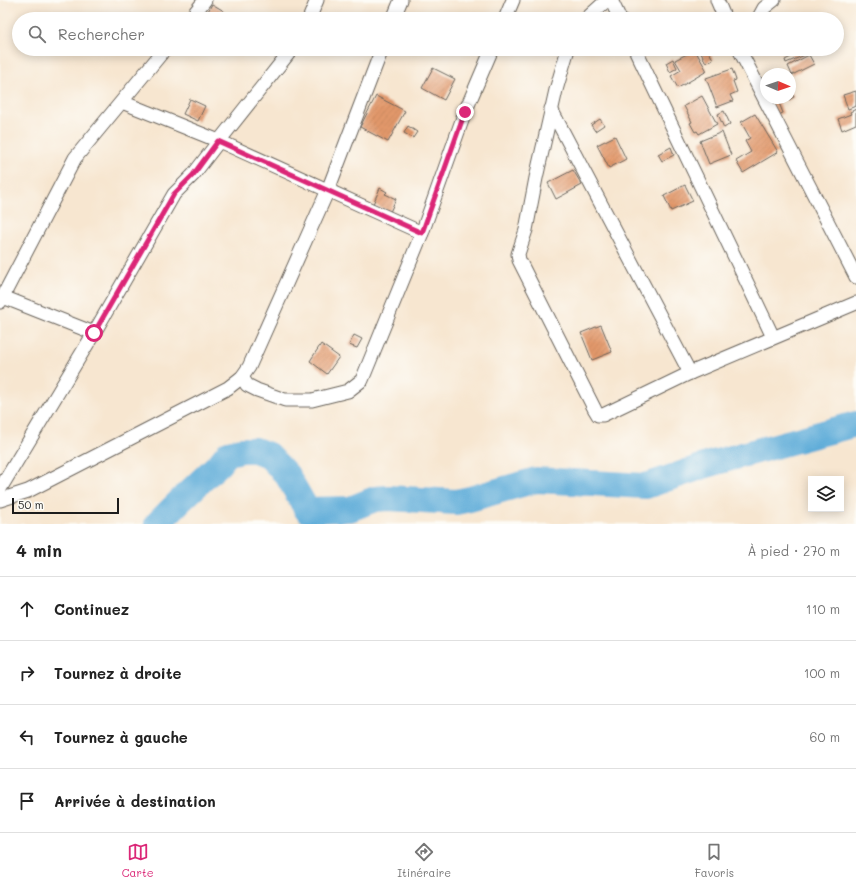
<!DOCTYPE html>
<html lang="fr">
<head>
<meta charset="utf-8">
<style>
  :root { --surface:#fff; --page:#f6f6f6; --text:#222; --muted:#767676; --line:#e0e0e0; --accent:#db2777 }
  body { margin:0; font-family:Mali,sans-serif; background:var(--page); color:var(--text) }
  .controls { position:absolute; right:12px; bottom:12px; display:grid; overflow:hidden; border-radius:0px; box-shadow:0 2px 10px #0003 }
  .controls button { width:36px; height:36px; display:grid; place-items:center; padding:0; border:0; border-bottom:1px solid var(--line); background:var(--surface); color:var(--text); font:20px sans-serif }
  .compass { position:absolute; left:760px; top:68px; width:36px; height:36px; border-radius:50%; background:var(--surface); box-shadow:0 2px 10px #0003; rotate:92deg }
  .scale { position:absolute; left:12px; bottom:10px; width:107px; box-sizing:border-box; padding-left:4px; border:2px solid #1c1c1c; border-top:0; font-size:11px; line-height:14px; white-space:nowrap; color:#1c1c1c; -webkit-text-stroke:3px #fdfcf7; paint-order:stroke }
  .stop { position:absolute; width:12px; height:12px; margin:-9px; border:3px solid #db2777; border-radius:50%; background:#fff }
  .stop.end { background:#db2777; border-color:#fff; box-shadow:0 1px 4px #0008 }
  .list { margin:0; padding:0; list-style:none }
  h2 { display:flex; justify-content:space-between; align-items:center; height:52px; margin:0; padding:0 16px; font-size:17px }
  h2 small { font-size:13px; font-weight:400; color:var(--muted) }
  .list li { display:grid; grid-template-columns:26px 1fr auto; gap:12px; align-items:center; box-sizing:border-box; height:64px; padding:0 16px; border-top:1px solid var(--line) }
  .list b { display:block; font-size:15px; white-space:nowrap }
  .list em { font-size:13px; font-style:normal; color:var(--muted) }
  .icon { flex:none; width:22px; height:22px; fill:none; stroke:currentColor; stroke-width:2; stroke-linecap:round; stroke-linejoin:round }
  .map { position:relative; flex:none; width:856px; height:524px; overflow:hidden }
  .search { position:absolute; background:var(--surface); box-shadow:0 2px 10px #0003; left:12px; right:12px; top:12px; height:44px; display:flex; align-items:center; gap:10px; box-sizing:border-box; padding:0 14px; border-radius:22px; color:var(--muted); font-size:15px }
  .sheet { height:308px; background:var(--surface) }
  nav { display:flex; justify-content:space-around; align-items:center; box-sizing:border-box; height:56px; border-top:1px solid var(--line); background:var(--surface); font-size:11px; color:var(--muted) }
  nav a { display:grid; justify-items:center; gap:2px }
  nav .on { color:var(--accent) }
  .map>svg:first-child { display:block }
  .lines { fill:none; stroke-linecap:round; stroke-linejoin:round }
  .river { stroke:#60add9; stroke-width:26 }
  .building { fill:url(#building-hatch) }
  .street-casing { stroke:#69635b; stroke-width:15 }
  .street { stroke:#fff; stroke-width:13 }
  .route { stroke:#db2777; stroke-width:5 }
</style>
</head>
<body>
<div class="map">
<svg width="856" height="524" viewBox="0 0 856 524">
  <defs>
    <pattern id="building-hatch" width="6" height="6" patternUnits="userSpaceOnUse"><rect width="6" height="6" fill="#e2986a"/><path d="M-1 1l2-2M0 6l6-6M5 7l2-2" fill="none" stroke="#c1825b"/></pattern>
  </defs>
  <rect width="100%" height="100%" fill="#fdfcf7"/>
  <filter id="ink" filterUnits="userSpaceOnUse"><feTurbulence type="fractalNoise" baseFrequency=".025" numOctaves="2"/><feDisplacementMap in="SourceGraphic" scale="8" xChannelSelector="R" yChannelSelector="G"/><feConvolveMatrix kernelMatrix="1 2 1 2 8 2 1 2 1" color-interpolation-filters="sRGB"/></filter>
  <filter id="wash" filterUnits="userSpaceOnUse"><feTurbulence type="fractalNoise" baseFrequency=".012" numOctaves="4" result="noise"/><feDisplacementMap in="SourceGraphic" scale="16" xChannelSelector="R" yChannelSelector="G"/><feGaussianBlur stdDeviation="0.9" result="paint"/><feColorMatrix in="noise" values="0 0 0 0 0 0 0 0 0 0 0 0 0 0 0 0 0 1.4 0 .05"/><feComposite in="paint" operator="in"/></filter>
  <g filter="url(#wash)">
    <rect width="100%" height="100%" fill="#f7e6d0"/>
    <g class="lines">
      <path class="river" d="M157,524l25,-25 38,-36 8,-10 14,-3h13l13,5 19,20 20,35 43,-1 25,-10 13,-1 68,4 14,-3 66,-19 110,6 67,-23 143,-39"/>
    </g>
    <g id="blocks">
      <g class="building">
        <path d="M212,4l12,7 -4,8h-16z"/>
        <path d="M416,13l15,6h-17z"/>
        <path d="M780,49h23l2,6 -19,8 -1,-3 8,-4 -3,-7 -8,4z"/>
        <path d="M695,50l12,21 -29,17 -7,-12 10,-6 -6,-10z"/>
        <path d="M708,50l5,9 -7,4 -5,-10z"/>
        <path d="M809,55l5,9 -22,11 -4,-9z"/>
        <path d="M673,59l4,9 -7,4 -4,-9z"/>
        <path d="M433,68l22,11 -11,21 -22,-12z"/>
        <path d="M732,69l4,11 -3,1 4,11 -7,3 3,6 -16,6 -11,-29z"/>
        <path d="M790,90l4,7 -7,4 -2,-3h5z"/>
        <path d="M856,91v15l-8,3 -5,-14z"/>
        <path d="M376,96l29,15 -17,31 -28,-15z"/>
        <path d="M702,96l15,28 -18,10 -2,-3 -2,1 -5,-9 2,-1 -8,-16z"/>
        <path d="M777,98l6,15 -7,3 -5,-16z"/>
        <path d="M190,99l15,7 -7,15 -15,-7z"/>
        <path d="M856,109v15l-14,6 -4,-11 13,-5 -1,-2z"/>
        <path d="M724,111l6,13 -6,4 -6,-14z"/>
        <path d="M755,114l23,38 -35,21 -7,-12 15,-9 -6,-11 5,-3 -9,-16z"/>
        <path d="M600,119l4,6 -9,6 -4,-6z"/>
        <path d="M408,126l9,6 -4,6 -9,-5z"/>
        <path d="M722,132l9,23 -22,9 -9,-23z"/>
        <path d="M615,136l11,23 -17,9 -12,-23z"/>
        <path d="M671,147l3,8 -12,6 -4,-7z"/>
        <path d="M573,170l9,15 -26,14 -8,-16z"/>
        <path d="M685,185l8,16 -22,10 -7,-15z"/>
        <path d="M380,188l7,4 -2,2 11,5 -6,13 -17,-8z"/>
        <path d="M601,325l11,27 -20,8 -11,-27z"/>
        <path d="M354,335l8,4 -5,9 -8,-3z"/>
        <path d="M321,344l18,13 -12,17 -17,-13z"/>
      </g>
    </g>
  </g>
  <g filter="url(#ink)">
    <use href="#blocks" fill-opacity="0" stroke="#69635b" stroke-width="1"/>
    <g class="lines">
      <g class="street-casing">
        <g id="street">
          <path d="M611,0l9,19"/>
          <path d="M717,0l8,19"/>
          <path d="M190,19l15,-19"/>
          <path d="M309,19l8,-19"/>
          <path d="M393,19l8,-19"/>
          <path d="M505,19l8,-19"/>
          <path d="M586,19l21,-19"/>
          <path d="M758,19l6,-11 10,-8"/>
          <path d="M568,49l-12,41 -20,88 -10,52 -8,24 1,6 76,150 3,5h5l87,-42 166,-70"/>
          <path d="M635,49l138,288"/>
          <path d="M739,49l117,228"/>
          <path d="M122,102l97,39 203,92"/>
          <path d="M551,109l139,264"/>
          <path d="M3,297l91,36"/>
          <path d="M0,302l75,-144 90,-109"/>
          <path d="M242,377l5,8 10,5 28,10h27l36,-9 14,-11 60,-147 43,-121 27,-63"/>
          <path d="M0,489l94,-156 80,-139 19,-19 26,-34 73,-92"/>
          <path d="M0,500l28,-9 200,-103 14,-11 7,-10 79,-177 54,-141"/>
        </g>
      </g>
      <use href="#street" class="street"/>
    </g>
  </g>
  <g class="lines" filter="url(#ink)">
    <path class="route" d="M94,333l80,-139 19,-19 25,-34 204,92 43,-121"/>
  </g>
</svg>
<div class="controls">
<button><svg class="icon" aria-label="layers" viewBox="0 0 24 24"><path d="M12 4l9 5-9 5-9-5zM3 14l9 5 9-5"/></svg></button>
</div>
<svg class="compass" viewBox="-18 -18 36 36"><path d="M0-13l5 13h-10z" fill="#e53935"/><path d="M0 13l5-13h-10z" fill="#767676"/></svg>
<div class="scale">50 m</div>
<div class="stop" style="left:94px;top:333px"></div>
<div class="stop end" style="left:465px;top:112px"></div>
<div class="search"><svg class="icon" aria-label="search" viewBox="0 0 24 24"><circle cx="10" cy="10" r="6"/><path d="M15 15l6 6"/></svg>Rechercher</div>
</div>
<section class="sheet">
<h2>4 min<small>À pied · 270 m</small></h2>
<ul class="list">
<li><svg class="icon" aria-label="ahead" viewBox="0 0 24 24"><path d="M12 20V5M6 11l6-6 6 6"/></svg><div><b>Continuez</b></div><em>110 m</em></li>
<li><svg class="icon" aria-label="right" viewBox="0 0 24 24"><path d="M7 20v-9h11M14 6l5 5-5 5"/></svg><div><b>Tournez à droite</b></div><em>100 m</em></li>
<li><svg class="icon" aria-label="left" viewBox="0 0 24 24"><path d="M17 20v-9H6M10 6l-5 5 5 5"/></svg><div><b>Tournez à gauche</b></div><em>60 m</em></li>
<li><svg class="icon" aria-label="arrive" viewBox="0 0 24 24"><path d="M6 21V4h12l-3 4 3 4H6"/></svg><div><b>Arrivée à destination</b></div></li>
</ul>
</section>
<nav>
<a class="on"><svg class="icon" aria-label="map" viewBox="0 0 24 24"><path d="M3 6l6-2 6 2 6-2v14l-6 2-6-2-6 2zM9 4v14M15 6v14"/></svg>Carte</a>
<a><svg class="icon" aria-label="directions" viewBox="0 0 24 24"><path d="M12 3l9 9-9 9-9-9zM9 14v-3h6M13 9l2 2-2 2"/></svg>Itinéraire</a>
<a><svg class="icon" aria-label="saved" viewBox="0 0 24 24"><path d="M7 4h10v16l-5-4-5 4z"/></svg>Favoris</a>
</nav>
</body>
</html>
